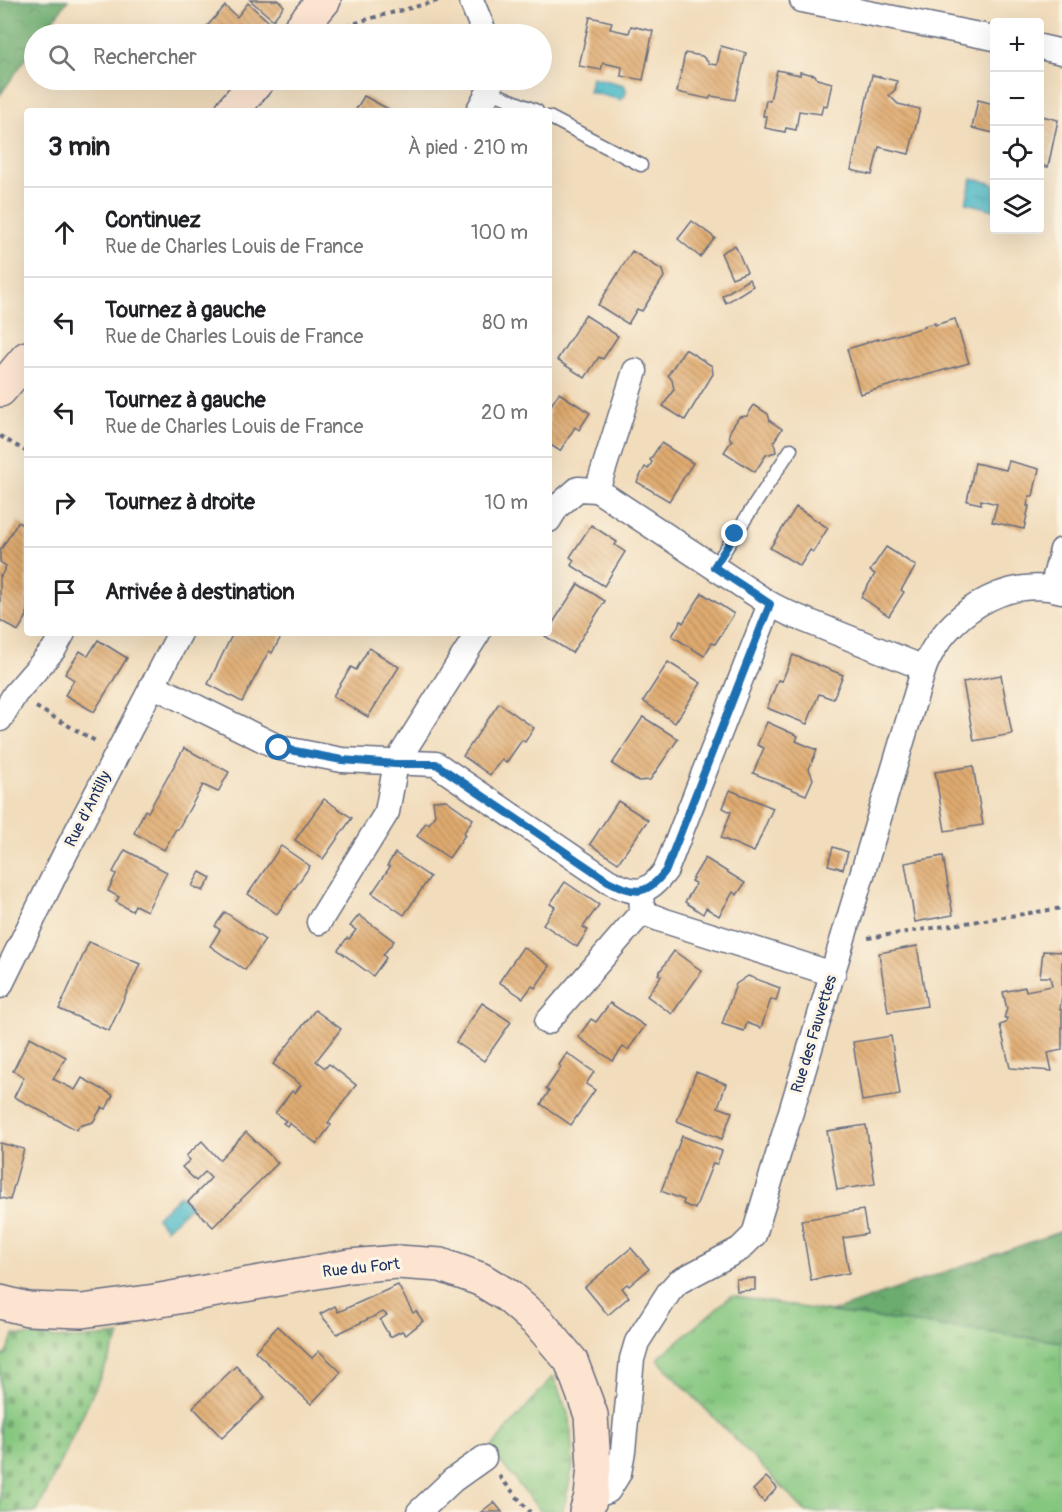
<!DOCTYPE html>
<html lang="fr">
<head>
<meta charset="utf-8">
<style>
  :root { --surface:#fff; --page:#f2f2f2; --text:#202124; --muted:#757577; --line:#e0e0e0 }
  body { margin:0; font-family:Pangolin,sans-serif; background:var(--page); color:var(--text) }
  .controls { position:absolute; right:18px; top:18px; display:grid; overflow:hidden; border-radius:6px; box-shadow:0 6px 24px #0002 }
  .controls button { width:54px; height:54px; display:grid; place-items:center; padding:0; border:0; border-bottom:2px solid var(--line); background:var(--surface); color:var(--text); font:30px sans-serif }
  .stop { position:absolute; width:18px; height:18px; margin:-14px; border:4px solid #1f6fb2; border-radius:50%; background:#fff }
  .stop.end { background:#1f6fb2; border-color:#fff; box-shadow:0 2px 6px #0008 }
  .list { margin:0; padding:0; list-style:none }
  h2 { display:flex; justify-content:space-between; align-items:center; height:78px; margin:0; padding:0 24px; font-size:26px }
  h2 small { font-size:20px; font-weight:400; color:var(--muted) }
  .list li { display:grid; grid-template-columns:39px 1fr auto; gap:18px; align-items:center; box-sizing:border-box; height:90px; padding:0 24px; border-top:2px solid var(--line) }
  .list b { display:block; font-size:22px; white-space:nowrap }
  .list p { margin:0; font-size:20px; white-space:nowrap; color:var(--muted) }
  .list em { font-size:20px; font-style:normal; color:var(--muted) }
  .icon { flex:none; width:33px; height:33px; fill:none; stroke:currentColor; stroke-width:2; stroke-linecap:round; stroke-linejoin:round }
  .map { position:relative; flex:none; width:1062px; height:1512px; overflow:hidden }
  .search { position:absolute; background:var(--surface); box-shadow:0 6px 24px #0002; left:24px; top:24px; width:528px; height:66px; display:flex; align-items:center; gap:15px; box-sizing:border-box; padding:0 21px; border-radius:33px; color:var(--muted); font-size:22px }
  .panel { position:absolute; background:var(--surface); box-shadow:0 6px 24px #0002; left:24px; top:108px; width:528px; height:528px; border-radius:6px }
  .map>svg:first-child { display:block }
  .grass { fill:url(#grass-tufts); stroke:#507b6f; stroke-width:1.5 }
  .forest { fill:url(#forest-crowns); stroke:#446e66; stroke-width:1.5 }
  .cemetery { fill:url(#cemetery-stones); stroke:#507b6f; stroke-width:1.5 }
  .water { fill:url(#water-ripples); stroke:#347492; stroke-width:1.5 }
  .building { fill:url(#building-back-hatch) }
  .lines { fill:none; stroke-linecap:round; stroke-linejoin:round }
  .service-casing { stroke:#666c7f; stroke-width:15 }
  .minor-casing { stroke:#666c7f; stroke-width:27 }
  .secondary-casing { stroke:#666c7f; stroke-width:36 }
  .path { stroke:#666c7f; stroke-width:4; stroke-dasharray:4.5 4.5; stroke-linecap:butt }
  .service { stroke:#fff; stroke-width:12 }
  .minor { stroke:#fff; stroke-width:24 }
  .secondary { stroke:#fde4d1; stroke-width:33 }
  .route { stroke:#1f6fb2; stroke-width:8 }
  .labels { text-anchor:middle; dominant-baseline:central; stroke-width:6; stroke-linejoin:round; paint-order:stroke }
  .street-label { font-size:16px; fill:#1b2f5e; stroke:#fcf5e5 }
</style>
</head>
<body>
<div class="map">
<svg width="1062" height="1512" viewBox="0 0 1062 1512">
  <defs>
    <pattern id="grass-tufts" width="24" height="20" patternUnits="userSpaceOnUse" patternTransform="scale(1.5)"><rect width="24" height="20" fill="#86c780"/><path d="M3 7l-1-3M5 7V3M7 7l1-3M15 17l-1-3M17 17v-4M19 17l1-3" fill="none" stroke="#6da26c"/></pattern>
    <pattern id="forest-crowns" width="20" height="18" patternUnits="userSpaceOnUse" patternTransform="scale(1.5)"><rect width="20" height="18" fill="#6cac6e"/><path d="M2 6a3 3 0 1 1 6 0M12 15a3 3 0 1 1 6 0" fill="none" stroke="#588c5e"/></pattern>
    <pattern id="cemetery-stones" width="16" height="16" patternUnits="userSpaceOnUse" patternTransform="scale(1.5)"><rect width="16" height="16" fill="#86c780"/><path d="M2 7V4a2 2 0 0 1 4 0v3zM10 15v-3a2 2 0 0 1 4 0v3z" fill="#6da26c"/></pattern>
    <pattern id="water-ripples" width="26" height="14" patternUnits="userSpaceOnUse" patternTransform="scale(1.5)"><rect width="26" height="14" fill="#4dbac7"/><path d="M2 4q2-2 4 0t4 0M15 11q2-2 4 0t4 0" fill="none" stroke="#3f98a5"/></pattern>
    <pattern id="building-back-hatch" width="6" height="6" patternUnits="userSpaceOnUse" patternTransform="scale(1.5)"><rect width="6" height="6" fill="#e0ab70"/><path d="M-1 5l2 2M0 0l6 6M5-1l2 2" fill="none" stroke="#b58c5f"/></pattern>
  </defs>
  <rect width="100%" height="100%" fill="#fcf5e5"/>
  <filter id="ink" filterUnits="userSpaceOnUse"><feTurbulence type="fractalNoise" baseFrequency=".0167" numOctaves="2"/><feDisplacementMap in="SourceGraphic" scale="12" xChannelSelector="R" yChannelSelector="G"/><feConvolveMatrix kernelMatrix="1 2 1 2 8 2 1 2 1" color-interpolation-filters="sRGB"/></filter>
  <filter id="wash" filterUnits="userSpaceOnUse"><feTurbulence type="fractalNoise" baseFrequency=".008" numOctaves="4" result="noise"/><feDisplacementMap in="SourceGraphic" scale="24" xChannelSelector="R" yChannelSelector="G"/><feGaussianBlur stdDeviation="1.35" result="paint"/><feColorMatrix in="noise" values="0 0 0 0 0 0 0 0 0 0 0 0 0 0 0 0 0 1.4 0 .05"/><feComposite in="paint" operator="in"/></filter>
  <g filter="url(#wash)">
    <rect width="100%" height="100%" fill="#f1dcbb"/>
    <g class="grass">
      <path d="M731,1296l100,16 231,30v170h-256l-149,-153z"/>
      <path d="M553,1376l17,43 3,47 -8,37 -3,9h-21l-51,-63z"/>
    </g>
    <g class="forest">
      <path d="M0,0h68l-25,34h-9v13l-34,48z"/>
      <path d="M1062,1231v111l-231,-30z"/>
    </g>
    <path class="cemetery" d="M14,1335l62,4 44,-4 -83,177h-37v-158l5,2z"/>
    <g class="water">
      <path d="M592,77l32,8c4,6 2,11 -3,15l-32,-8z"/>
      <path d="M972,178l22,6v26l-28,-7z"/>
      <path d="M180,1195l11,11 -25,23 -10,-11z"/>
    </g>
    <g id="blocks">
      <g class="building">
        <path d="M250,0h28l6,6 -11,14z"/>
        <path d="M248,3l20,18 -12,13h-56l25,-28 12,11z"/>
        <path d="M590,17l22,5 -2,7 19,4 2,-7 22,5 -10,49 -22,-4 1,-9 -19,-4 -2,7 -22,-4z"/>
        <path d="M721,46l25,7 -11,47 -24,-4 -2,3 -32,-7 8,-39 17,3 8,8 7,1z"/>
        <path d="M777,70l23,5v-3l15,3 2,4 15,4 -5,23 -4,-1 -2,9 -22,-3 -3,19 -10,-2 -1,4 -20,-4 2,-12h-4l3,-16h4z"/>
        <path d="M872,75l25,6 -2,9 -6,5 9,9 22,5 -11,45 -30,-7 -7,28 -21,-5z"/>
        <path d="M364,96l28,15h-37z"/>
        <path d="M978,100l16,4v29l-22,-5z"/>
        <path d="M1042,116l16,4 -10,47 -8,-2v-44z"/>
        <path d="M692,221l23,17 -15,19 -22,-18z"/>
        <path d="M735,245l12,27 -15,6 -11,-25z"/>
        <path d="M632,251l30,19 2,7 -22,34 -5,-2 -9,15 -30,-19z"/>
        <path d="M749,279l4,7 -27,17 -4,-7z"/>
        <path d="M585,315l33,21 -15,23 -4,-2 -14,21 -28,-18z"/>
        <path d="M955,319l14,44 -109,31 -13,-45 20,-6v-1l11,-3v1l47,-13 -1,-1 11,-3v2z"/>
        <path d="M685,349l27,17 1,8 -28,46 -22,-14 11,-17 -2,-9 -4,-5z"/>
        <path d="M559,393l31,20 -11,17 -4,-3 -15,24 -11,-7v-36z"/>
        <path d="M754,405l14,9 2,7 12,8 -8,12 2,11 -10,3 -11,17 -31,-20 8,-12 -2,-1 -1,-5 2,-5 8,-12 8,-1z"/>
        <path d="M661,443l32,20 -24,38 -32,-19 8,-15 3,2 4,-7 -2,-2z"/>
        <path d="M1009,461l30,8 -6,27h-4l-2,10h2l-5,23 -32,-7 5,-18 -16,-4v4l-14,-3 8,-38 31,7z"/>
        <path d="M796,507l32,21 -15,24 -3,-2 -10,16 -30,-18z"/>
        <path d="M18,522l9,6v88l-9,15 -18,-11v-45l1,1 5,-10 -6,-4v-11z"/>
        <path d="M591,525l26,17 -2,3 10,7 -21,34 -33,-21 3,-5 -4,-3z"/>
        <path d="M886,547l30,19 -15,24 3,2 -15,24 -28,-19 14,-23 -5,-3z"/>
        <path d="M578,584l27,17 -33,52 -27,-17 2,-3h2v-4z"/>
        <path d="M702,593l32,21 -19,30 -3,-1 -8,13 -32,-20 9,-15 2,2z"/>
        <path d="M233,633l4,2 1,-2h45l-11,20 -3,-2 -27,51 -34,-18z"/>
        <path d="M98,640l29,18 -33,54 -29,-17 9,-15 -9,-6 15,-23 8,5z"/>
        <path d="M369,648l30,19 -31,50 -35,-21 18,-29 5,3z"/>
        <path d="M793,655l50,20 -10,24 -14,-5 -12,30 -40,-16 11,-28 4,1z"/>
        <path d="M668,662l33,21 -26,40 -32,-22z"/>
        <path d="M1001,675l11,59 -38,7 -11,-59z"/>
        <path d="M499,703l35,25 -9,14 -3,-2 -16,23 -4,-4 -12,16 -27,-19z"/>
        <path d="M643,717l35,22 -28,41 -12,1 -26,-17z"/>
        <path d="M767,722l31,14 -2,5 21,9 -8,19 4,10 -7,16 -53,-22 11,-25 -7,-3z"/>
        <path d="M184,748l45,24 -11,20 -15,-7 -25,44h-2l-12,21 -30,-17 11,-23 3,2z"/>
        <path d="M973,766l10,59 -38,6 -10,-59z"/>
        <path d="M730,790l43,18 -19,44 -33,-14 10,-26 -8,-4z"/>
        <path d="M324,799l28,19 -29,41 -28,-19z"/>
        <path d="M446,800l27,19 -10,15 2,1 -16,23 -32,-22 9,-14 3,2 6,-9 -2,-14z"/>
        <path d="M618,801l30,19 -30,43 -28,-19z"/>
        <path d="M281,846l29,20 -33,48 -29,-20z"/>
        <path d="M833,847l15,5 -5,17 -15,-4z"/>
        <path d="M125,850l42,22 -20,39 -12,-6 -3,6 -16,-9 3,-5 -11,-6 8,-17 -3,-2z"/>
        <path d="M395,853l35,24 -26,38 -32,-22 18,-26 -3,-1z"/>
        <path d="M943,856l10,59 -38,7 -10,-59z"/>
        <path d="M705,858l40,25 -8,12 -4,-3 -14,24 -13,-8 -3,6 -18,-12 11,-18 -5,-3z"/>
        <path d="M200,872l11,6 -8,13 -11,-5z"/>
        <path d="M565,882l34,23 -16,22 5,3 -11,17 -34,-23 12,-17 -5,-3z"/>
        <path d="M225,912l40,28 -20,30 -35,-24 10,-16 -5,-4z"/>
        <path d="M359,915l35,26 -11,14 3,3 -13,18 -35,-26 9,-12 2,1 7,-9 -6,-4z"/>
        <path d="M89,942l51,22 -31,67 -50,-22z"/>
        <path d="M917,946l10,60 -39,6 -9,-59z"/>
        <path d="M523,947l27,19 -15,22 -3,-2 -9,12 -24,-16z"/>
        <path d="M674,951l28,20 -30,43 -25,-18 14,-20 -3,-2z"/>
        <path d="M1043,951l19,1v42l-2,16h2v40l-14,3 4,18 -42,-3 -10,-43 6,-2 1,-5h-3l3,-9 -4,-17 22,-5 1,4 26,-5 -2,-9h-10z"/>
        <path d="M748,976l32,12 -4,13 -5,-2 -10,29 -14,-5 -3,8 -22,-7 14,-40z"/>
        <path d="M482,1003l29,19 -27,39 -28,-19z"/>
        <path d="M610,1003l35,23 -17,24 -5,-3 -10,14 -35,-24 13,-18 5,3z"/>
        <path d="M315,1010l26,19 -25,32 9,7 4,-4 27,21 -28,38 3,2 -14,19 -28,-21 -2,3 -4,-3 3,-2 -11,-8 17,-22 3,2 6,-8 -28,-21z"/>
        <path d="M891,1036l9,59 -38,6 -9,-59z"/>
        <path d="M30,1037l36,20 -13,22 22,11 7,-12 31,17 -7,14 -4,-2 -9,15 -14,4 -2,4 -63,-33 10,-20 -11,-6z"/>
        <path d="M567,1053l27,19 -8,12 9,6 -24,35 -30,-21 8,-13 -3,-2 15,-22 -2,-2z"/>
        <path d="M696,1072l30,12 -8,23 14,5 -10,27 -45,-18z"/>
        <path d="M866,1125l9,59 -38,6 -10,-59z"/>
        <path d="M246,1132l32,31 -65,64 -25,-25 23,-24 -6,-6 -9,9 -14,-14 8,-7 -4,-4 16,-15 17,19z"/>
        <path d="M682,1136l40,15 -5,13 -4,-1 -18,46 -12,-5 1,-4 -23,-9z"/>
        <path d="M0,1143l24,6 -14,51 -10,-2z"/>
        <path d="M863,1210l4,24 -24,4 6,35 -38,7 -10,-60z"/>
        <path d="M631,1248l18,21 -20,17 -2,-2 -5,4 7,9 -21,18 -23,-28z"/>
        <path d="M755,1278v12l-18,1 -1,-12z"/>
        <path d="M398,1285l15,28 3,-2 7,10 -17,14 -4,-4 -12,6 -10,-17 7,-5 -4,-3 -46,22 -17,-20 15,-8 3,6z"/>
        <path d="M278,1326l34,32 7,-7 22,21 -30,32 -56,-53z"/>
        <path d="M236,1366l29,31 -43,41 -29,-31z"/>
        <path d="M766,1477l11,11 -13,14 -11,-12z"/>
        <path d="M494,1502l8,10h-21z"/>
      </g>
    </g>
  </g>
  <g filter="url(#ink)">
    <use href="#blocks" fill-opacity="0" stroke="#666c7f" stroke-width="1.5"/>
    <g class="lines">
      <g class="service-casing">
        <g id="service">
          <path d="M489,91l48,20"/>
          <path d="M549,117l92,48"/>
          <path d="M714,567l77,-118"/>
        </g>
      </g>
      <g class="minor-casing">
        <g id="minor">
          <path d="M471,0l14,34"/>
          <path d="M802,0l192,38"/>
          <path d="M1040,47l22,5"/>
          <path d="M478,111l11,-20 3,-11"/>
          <path d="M597,490l173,114 20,10 134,54"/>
          <path d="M549,520l8,-13 21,-18 19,1 38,-119"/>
          <path d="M1052,588l10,-38"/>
          <path d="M152,685l128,63 62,12 94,4 172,117c27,14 39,15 58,-11l104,-266"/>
          <path d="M0,719l15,-25 39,-45 9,-16"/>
          <path d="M641,891l1,21 20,8 171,54"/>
          <path d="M319,922l68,-110 9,-49 82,-130"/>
          <path d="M0,986l65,-132 115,-221"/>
          <path d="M547,1022l95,-110"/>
          <path d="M591,1497l17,-6 11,-18 4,-22 9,-92 5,-17 32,-50 9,-10 62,-33 14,-14 170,-567c20,-52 82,-94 138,-77"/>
          <path d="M419,1512l34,-32 31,-22"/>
        </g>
      </g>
      <g class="secondary-casing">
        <g id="secondary">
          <path d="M296,34l28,-34"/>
          <path d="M232,111l26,-31"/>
          <path d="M0,390l27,-32"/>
          <path d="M0,1302l28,7 54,2 73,-10 195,-35 47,-4 44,3 39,14 28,17 31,27 32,38 20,54 3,51 -3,31 -5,15"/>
        </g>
      </g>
      <g class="path">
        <path d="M338,29l30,-10 73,-19"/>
        <path d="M0,436l27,16"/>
        <path d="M36,707l61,35"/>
        <path d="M868,938l194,-30"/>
        <path d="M499,1476l31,36"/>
      </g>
      <use href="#service" class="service"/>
      <use href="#minor" class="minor"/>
      <use href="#secondary" class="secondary"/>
    </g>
  </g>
  <g class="lines" filter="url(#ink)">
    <path class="route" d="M279,748l63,12 54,4h40l172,117c27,14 39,15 58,-11l104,-266 -56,-37 21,-33"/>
  </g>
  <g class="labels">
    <g class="street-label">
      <text transform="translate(88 809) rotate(-63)">Rue d'Antilly</text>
      <text transform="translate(814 1034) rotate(-73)">Rue des Fauvettes</text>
      <text transform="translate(361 1268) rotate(-6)">Rue du Fort</text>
    </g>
  </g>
</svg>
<div class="controls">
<button>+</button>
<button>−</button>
<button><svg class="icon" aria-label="locate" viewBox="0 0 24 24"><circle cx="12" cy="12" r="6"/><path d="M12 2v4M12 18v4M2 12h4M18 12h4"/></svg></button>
<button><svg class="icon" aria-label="layers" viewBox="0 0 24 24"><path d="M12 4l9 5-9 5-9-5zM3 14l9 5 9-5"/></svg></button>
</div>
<div class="stop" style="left:279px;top:748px"></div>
<div class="stop end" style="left:735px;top:534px"></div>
<div class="search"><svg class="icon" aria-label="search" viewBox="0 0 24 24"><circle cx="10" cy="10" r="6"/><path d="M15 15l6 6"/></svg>Rechercher</div>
<section class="panel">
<h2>3 min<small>À pied · 210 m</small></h2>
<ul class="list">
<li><svg class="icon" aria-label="ahead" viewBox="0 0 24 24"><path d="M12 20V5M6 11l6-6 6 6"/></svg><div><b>Continuez</b><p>Rue de Charles Louis de France</p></div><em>100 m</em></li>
<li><svg class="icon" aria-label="left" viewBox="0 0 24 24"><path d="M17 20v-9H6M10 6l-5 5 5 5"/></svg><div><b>Tournez à gauche</b><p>Rue de Charles Louis de France</p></div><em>80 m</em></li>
<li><svg class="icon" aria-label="left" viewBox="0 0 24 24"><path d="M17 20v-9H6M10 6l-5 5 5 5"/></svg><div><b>Tournez à gauche</b><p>Rue de Charles Louis de France</p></div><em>20 m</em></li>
<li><svg class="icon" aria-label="right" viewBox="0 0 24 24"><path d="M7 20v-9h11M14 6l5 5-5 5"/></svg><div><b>Tournez à droite</b></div><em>10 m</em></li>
<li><svg class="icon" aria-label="arrive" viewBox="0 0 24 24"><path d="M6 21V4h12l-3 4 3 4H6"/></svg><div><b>Arrivée à destination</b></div></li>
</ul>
</section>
</div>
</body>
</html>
